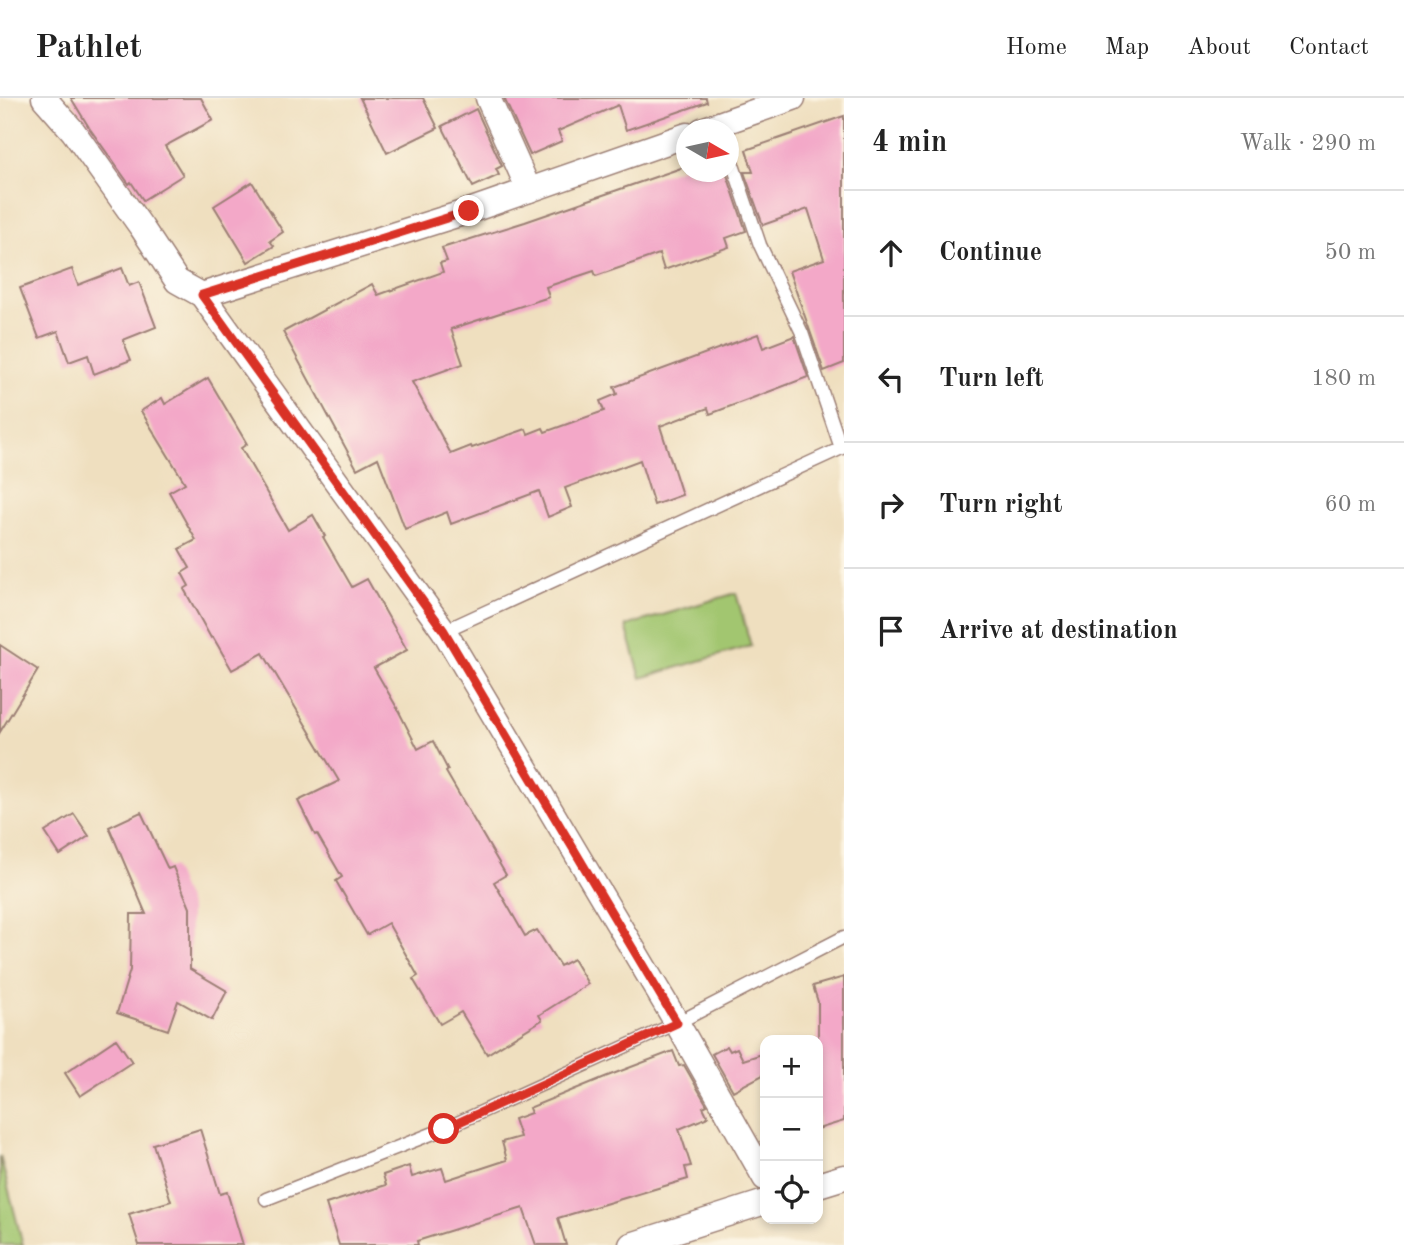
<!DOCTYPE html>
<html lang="en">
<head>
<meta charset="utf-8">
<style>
  :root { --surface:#fff; --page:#f2f2f2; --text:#222; --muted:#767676; --line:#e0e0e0 }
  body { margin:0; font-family:"Old Standard TT",serif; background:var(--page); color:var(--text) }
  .controls { position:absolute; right:21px; bottom:21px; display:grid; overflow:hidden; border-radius:14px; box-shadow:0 4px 10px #0003 }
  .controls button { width:63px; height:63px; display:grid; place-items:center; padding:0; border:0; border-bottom:2px solid var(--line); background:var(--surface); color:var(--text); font:35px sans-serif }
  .compass { position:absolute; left:676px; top:21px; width:63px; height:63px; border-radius:50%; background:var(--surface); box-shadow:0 4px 10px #0003; rotate:99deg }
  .stop { position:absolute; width:21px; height:21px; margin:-16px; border:5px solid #d93025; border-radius:50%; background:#fff }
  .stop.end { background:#d93025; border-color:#fff; box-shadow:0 2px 7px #0008 }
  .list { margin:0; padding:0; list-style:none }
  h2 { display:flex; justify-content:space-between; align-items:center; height:91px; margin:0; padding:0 28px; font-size:30px }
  h2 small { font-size:23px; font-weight:400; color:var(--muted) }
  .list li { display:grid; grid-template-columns:46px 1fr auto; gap:21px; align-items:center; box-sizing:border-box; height:126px; padding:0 28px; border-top:2px solid var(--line) }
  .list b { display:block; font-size:26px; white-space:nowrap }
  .list em { font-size:23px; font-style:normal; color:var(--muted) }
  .icon { flex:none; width:38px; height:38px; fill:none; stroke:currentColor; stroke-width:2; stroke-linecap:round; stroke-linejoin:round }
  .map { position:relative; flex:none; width:844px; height:1147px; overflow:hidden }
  header { display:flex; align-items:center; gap:42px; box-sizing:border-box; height:98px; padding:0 35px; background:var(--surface); border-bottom:2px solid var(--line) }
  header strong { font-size:33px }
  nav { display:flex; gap:38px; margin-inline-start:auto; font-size:24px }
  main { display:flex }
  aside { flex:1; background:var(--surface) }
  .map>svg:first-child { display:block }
  .green { fill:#a2c66f; stroke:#76724d; stroke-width:2 }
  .building { fill:#f3a8c8 }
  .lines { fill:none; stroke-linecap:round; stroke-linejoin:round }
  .lane-casing { stroke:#9c7f75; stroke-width:15 }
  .street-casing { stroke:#9c7f75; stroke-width:27 }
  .lane { stroke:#fff; stroke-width:12 }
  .street { stroke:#fff; stroke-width:24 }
  .route { stroke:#d93025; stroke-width:9 }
</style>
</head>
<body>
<header>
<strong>Pathlet</strong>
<nav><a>Home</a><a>Map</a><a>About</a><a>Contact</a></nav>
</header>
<main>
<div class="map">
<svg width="844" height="1147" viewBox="0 0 844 1147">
  <rect width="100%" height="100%" fill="#fcf5e5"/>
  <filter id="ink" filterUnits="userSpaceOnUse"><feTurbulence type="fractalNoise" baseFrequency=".0143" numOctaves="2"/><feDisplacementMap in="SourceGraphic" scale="14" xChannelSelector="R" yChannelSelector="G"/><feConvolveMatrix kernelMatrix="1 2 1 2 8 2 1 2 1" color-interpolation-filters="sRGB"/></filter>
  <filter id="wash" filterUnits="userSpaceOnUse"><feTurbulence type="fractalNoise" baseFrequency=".00686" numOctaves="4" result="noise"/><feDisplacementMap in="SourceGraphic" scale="28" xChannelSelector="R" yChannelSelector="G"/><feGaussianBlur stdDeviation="1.57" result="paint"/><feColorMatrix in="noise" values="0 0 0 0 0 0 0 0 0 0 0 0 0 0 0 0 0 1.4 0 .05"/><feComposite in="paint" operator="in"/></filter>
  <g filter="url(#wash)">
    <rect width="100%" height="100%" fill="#efdfbf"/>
    <g class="green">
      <path d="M736,495l15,53 -110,32 -15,-52z"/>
      <path d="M0,1058l23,89h-23z"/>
    </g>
    <g id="blocks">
      <g class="building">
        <path d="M71,0h130l12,22 -48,26 18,29 -40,25 -12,-18 -2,2 -39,-55z"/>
        <path d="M360,0h63l15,30 -51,25z"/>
        <path d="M504,0h202l1,4 -81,28 -8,-25 -60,26 4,10 -32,14z"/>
        <path d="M476,11l26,57 -6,3 3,6 -26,12 -31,-61z"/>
        <path d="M844,18v247l-20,8 -35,-100 35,-12 -16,-50 -45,16 -19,-53h9l-7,-22z"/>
        <path d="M687,68v6h39l20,59 -20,7 3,9 -65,23 -5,-16 -63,22 -2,-5 -48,16 3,10 -98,32 12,35 -51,18 39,72 20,-8 1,2 54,-19 2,5 15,-6 2,4 59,-21 -4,-10 17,-7 -3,-7 144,-53 5,14 31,-12 14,41 -98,37 -2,-6 -48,18 22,69 -28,10 -14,-45 -75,28 7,19 -24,10 -9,-26 -88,33 -4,-12 -42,17 -27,-71 -21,11 -74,-137 89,-48 6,11 65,-23 -3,-9 7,-2 -5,-13 83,-26z"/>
        <path d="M252,84l31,50 -13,9 4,5 -26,16 -34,-56z"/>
        <path d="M122,170l7,18 10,-4 17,45 -33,13 8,20 -37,14 -6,-19 -19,7 -11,-31 -19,7 -19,-50 52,-19 6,16z"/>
        <path d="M208,280l39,66 -6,4 47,82 25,-15 12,21 -2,1 29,50 15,-8 40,71 -33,18 22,38 22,43 15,-8 15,29 -2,2 60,103 -12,7 31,54 12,-6 23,36 13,-7 15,25 -49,31 3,5 -55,34 -26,-42 -21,12 -27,-45 5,-3 -30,-53 -21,12 -31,-54 6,-4 -25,-43 -2,1 -17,-34 41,-20 -76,-128 -31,17 -19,-33 -2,1 -27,-49 5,-3 -7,-13 8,-5 -11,-19 17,-9 -27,-48 16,-9 -44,-72 21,-13 3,6z"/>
        <path d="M0,547l38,25 -38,62z"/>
        <path d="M141,714l27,57 5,-2 17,41v61l37,22 -15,29 -34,-19 -10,29 -51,-17 13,-43 1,-56h15l-37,-87z"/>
        <path d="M74,716l15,22 -29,19 -15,-23z"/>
        <path d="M844,879v144l-26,8v-127l-5,-16z"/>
        <path d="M116,941l16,23 -52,34 -15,-23z"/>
        <path d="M727,948l3,5 7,-3 6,12 22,-7v21l-32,17 -21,-37z"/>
        <path d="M673,953l6,15 5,-1 23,40 -4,2 5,10 -29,12 12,37 -6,1 3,12 -130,39 8,27h-30l-13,-37 -106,33 1,4h-79l-13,-41 60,-19 -3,-10 26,-9 3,11 30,-9 4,12 61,-20 -5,-18 18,-5 -6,-18 17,-6 -2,-5 76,-31z"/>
        <path d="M200,1031l20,65 7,-2 16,53h-104l-10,-31 42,-13 -18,-57z"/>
      </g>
    </g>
  </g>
  <g filter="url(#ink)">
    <use href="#blocks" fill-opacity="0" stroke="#9c7f75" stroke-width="2"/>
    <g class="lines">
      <g class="lane-casing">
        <g id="lane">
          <path d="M729,55l31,92 42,88 39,115"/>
          <path d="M444,533l400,-184"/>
          <path d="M266,1101l178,-70 233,-106 167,-86"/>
        </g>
      </g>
      <g class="street-casing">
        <g id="street">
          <path d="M44,0l29,33 69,97 35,53 25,14 242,336 233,392 88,155"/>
          <path d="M488,0l41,92"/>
          <path d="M702,32l91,-32"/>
          <path d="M202,197l267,-84 218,-76"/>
          <path d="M818,1087l26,-8"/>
          <path d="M631,1147l134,-43"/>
        </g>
      </g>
      <use href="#lane" class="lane"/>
      <use href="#street" class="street"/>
    </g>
  </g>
  <g class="lines" filter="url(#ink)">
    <path class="route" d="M444,1031l233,-106 -233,-392 -242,-336 267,-84"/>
  </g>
</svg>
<div class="controls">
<button>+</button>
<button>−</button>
<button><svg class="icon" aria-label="locate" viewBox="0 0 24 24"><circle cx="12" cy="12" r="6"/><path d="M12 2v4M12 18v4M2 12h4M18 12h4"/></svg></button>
</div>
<svg class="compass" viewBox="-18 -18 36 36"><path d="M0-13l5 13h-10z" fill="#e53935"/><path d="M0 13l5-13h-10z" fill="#767676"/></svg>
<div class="stop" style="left:444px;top:1031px"></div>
<div class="stop end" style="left:469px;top:113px"></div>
</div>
<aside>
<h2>4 min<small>Walk · 290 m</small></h2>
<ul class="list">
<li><svg class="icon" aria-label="ahead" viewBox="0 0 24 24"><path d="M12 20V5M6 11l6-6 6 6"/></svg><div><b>Continue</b></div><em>50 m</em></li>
<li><svg class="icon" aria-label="left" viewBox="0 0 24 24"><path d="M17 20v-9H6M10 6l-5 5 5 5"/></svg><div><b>Turn left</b></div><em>180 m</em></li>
<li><svg class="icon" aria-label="right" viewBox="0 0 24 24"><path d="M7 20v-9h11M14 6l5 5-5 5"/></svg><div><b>Turn right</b></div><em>60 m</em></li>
<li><svg class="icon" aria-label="arrive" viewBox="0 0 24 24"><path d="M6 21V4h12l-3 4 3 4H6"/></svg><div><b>Arrive at destination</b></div></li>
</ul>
</aside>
</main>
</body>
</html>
